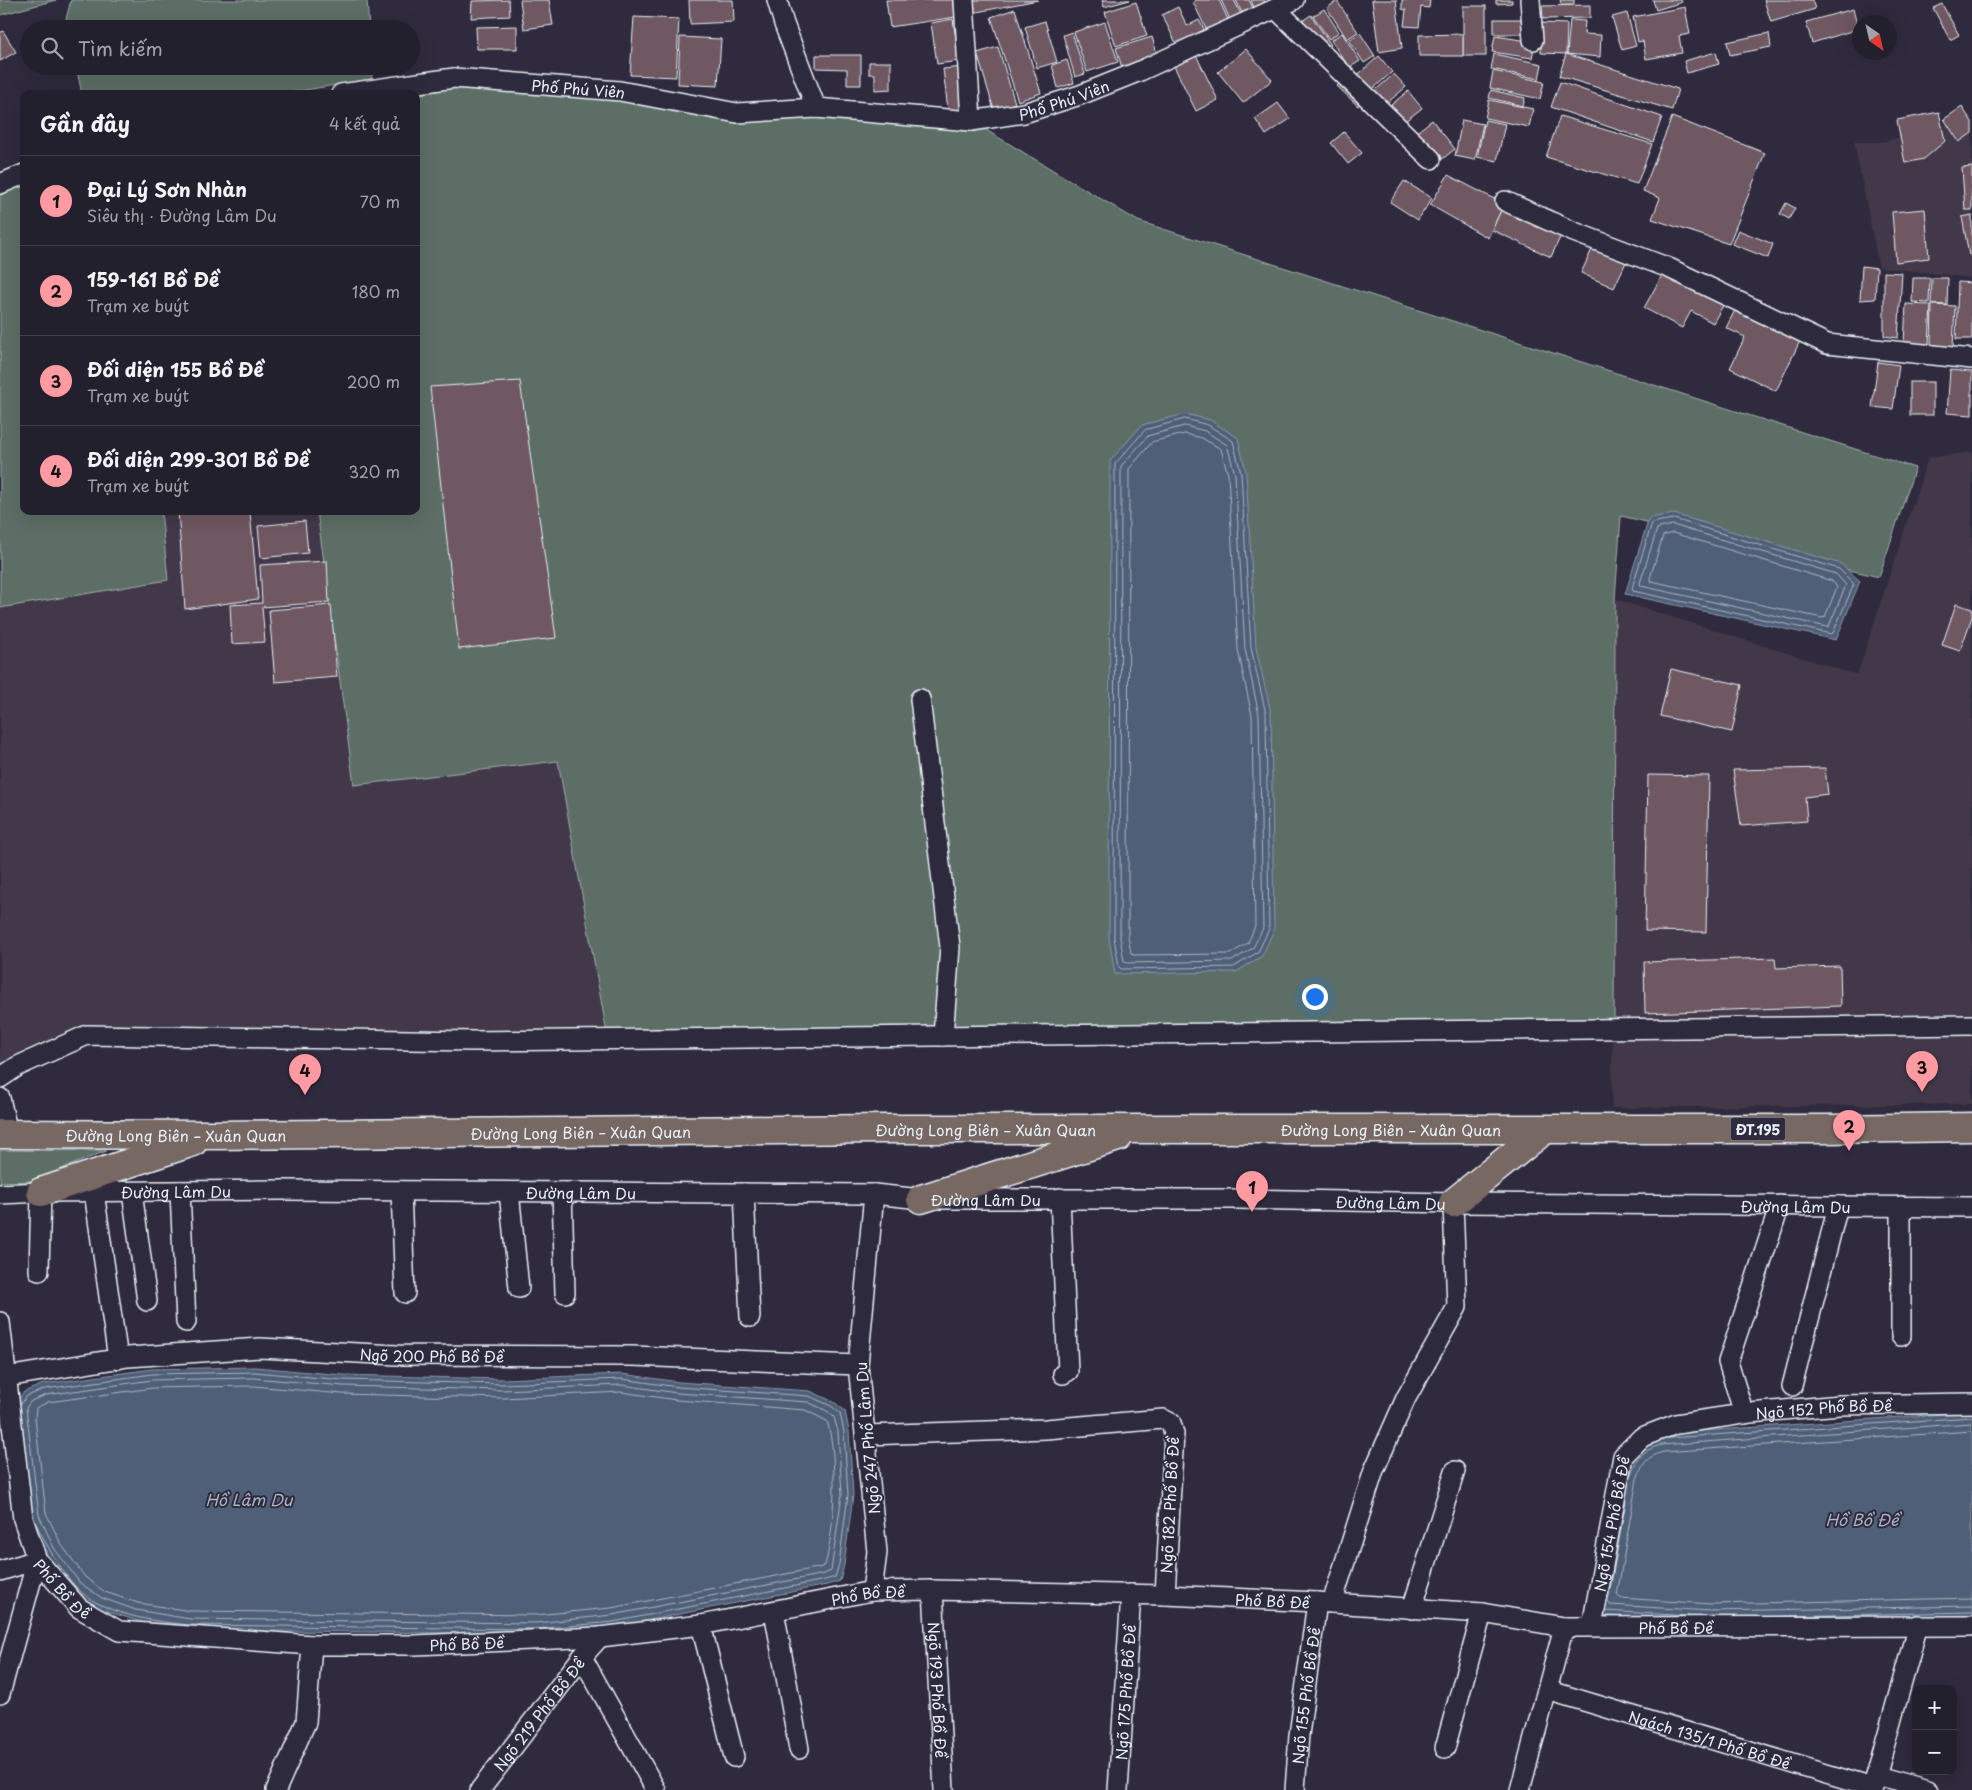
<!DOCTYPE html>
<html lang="vi">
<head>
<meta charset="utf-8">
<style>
  :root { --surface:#23202e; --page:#2f2d3a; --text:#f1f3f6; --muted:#a3a3aa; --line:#403e4a; --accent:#ff9aa2 }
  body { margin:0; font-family:"Playpen Sans",sans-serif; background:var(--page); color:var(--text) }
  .controls { position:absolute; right:15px; bottom:15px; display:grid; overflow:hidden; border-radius:10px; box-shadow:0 5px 20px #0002 }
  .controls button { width:45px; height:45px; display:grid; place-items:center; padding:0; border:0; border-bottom:1px solid var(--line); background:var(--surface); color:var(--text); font:25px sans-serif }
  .compass { position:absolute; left:1852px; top:15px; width:45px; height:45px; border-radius:50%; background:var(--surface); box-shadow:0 5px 20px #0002; rotate:146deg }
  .you { position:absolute; left:1314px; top:996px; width:18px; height:18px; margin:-12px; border:4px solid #fff; border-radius:50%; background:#1a73e8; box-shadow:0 0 0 8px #1a73e833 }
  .badge { display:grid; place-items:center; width:32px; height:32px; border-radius:50%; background:var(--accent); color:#111; font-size:16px; font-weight:700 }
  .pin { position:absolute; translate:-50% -41px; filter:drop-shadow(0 1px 2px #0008) }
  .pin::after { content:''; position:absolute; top:26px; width:18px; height:15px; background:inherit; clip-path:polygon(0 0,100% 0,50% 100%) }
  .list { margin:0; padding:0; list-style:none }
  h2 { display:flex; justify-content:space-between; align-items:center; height:65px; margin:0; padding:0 20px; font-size:21px }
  h2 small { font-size:16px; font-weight:400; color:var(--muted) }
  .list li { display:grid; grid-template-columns:32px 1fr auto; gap:15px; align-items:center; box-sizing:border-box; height:90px; padding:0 20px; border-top:1px solid var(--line) }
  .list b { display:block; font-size:19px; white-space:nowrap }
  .list p { margin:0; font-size:16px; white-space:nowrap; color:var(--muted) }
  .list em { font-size:16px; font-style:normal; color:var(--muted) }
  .icon { flex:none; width:28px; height:28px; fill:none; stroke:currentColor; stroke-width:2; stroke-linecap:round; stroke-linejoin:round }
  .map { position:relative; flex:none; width:1972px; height:1790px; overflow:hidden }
  .search { position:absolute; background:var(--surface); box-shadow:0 5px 20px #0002; left:20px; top:20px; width:400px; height:55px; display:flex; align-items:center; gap:12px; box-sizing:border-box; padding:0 18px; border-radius:28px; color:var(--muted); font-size:19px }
  .panel { position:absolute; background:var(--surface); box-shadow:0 5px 20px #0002; left:20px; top:90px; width:400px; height:425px; border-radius:10px }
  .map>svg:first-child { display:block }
  .built { fill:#423848 }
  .green { fill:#5c6e65; stroke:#a2b0ae }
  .water { fill:#4f5e78; stroke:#8c99ab }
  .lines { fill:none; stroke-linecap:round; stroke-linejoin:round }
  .shore { stroke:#abb6c5; stroke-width:1 }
  .building { fill:#705962; stroke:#e8f1f8 }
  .minor-casing { stroke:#e8f1f8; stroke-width:22 }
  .primary-casing { stroke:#e8f1f8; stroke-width:31 }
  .minor { stroke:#2f2a3d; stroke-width:19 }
  .primary { stroke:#776864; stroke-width:28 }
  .labels { text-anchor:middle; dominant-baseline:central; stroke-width:4; stroke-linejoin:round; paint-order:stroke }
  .shield { fill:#2f2a3d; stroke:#b0b5c0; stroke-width:1 }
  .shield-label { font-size:14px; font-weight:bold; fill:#e8f1f8 }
  .street-label { font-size:15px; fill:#e8f1f8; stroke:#2f2a3d }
  .water-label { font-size:16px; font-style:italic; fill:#abb6c5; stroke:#2f2a3d }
</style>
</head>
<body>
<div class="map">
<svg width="1972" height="1790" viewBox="0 0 1972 1790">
  <rect width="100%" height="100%" fill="#2f2a3d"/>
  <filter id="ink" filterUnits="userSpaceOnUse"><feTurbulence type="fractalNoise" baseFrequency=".02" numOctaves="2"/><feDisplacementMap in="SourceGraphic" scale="10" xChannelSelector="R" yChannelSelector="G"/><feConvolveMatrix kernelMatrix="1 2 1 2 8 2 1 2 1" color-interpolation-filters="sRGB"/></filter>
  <g filter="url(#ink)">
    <g class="built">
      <path d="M1972,117v161l-93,-11 -25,-125h28z"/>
      <path d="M1972,452v652l-360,4 3,-509 242,76 71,-217z"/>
      <path d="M161,511h156l37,274 204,-24 50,278 -526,-13 -82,52v-470l168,-28z"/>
    </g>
    <g class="green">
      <path d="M0,0h56l-56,15z"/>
      <path d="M71,0h296l2,29h-301l-2,-10z"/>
      <path d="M76,66h295l1,13 -91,15h-199z"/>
      <path d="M454,78l283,35 234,8 167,100 777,247 -36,109 -258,-61 -6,83 -1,431 -1006,9 -50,-278 -204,24 -37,-274h99v-417h-63z"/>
      <path d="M24,173v338h137l7,69 -168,28v-425z"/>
      <path d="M0,1150l106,1 -74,30 -32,1z"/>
    </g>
    <g class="water">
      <path d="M1185,414l25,6 28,18 8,34 10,176 15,65 3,217 -12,26 -26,16 -121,2 -6,-36 1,-477 32,-36z"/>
      <path d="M1674,514l167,50 19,17 -24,59 -211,-46 24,-76z"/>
      <path d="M255,1367l88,8 160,4 119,-5 57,8 131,9 24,11 11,9 4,20 4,64 -9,70 -4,16 -13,4 -213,42 -78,7 -346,-4 -43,-6 -50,-16 -25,-17 -27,-37 -17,-35 -14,-115 10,-12 19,-8 109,-15z"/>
      <path d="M1972,1412v205l-262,5 -115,-7 33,-164 31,-17z"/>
    </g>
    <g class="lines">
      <g class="shore">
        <path d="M1185,419l23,6 25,16 8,32 10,175 15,66 3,215 -11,23 -24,15 -113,2 -2,-2 -5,-29 1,-474 30,-34z"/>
        <path d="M1185,426l20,5 22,14 8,29 10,175 14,66 4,213 -10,20 -21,13 -105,2 -3,-2 -4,-24 1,-471 27,-30z"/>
        <path d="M1185,434l17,4 19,11 7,26 10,175 14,66 3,210 -7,17 -18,11 -97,1 -2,-2 -3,-17 1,-467 23,-27z"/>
        <path d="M1674,519l165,50 15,15 -21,49 -2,1 -198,-43 -1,-3 20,-65z"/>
        <path d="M1673,525l163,49 10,11 -17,41 -2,1 -186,-41 -1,-3 17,-54z"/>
        <path d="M1673,533l159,48 5,6 -12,30 -3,1 -171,-37 -1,-3 13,-42z"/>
        <path d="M254,1378l89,8 160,4 119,-5 55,8 131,9 19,9 7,6 4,15 4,62 -11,77 -7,3 -212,41 -76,8 -346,-4 -54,-9 -34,-12 -22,-15 -26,-35 -15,-33 -13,-107 5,-7 15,-6 106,-15z"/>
        <path d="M254,1386l88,8 161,4 118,-6 56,8 128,10 22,11c11,34 8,109 -2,144l-3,2 -211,41 -76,7 -344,-4 -53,-8 -33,-11 -20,-15 -24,-33 -15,-31 -11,-95 1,-10 12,-6 105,-14z"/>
        <path d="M20,1405l7,-9 18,-7 107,-15 103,-2 88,8 160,4 119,-5 56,8 131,9 22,10 9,7 4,19 4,63 -9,69 -4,13 -10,3 -212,42 -77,7 -346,-4c-35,-3 -91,-11 -115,-39 -16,-18 -28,-40 -39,-62"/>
        <path d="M1972,1431l-309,21c-18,6 -19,10 -26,27l-20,116 3,3 91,6 261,-6"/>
        <path d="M1669,1438l303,-21"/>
        <path d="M1630,1476c8,-19 11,-25 31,-31l311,-22"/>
        <path d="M1626,1501l-18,101 2,3 101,6 261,-5"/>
        <path d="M1606,1611l83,5"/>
        <path d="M1785,1616l187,-4"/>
      </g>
    </g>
    <g class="building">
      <path d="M509,0l1,16 -39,2 1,-17z"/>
      <path d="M520,0h29l4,25 -29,4z"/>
      <path d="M689,0h44l1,22 -44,2z"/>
      <path d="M886,0h67l3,17 -66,10z"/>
      <path d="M970,0h68l-66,13z"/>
      <path d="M1102,0h28l-26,7z"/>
      <path d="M1197,0h22l12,26 -21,11 -17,-35z"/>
      <path d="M1221,0h13l10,20 -11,6z"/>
      <path d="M1236,0h13l8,16 -11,5z"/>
      <path d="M1251,0h13l4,8 -12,5z"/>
      <path d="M1372,0h24l6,48 -23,4z"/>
      <path d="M1402,0h28l-1,8 -8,-1 -2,20 -15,-1 2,-16 -4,-1z"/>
      <path d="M1496,0h16v3l-16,1z"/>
      <path d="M1560,0h14v4h-13z"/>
      <path d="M1653,0h28l1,2 -26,8z"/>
      <path d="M1764,0h48l3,9 -44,13z"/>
      <path d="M1337,1l21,31 -11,7 -20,-31z"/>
      <path d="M1136,2l11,34 -31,10 -11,-34z"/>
      <path d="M1942,4l17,31 -9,5 -17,-32z"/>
      <path d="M1590,5v13l-47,1 -1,-13z"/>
      <rect x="1463" y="6" width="23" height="50"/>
      <path d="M1178,7l9,19 12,-6 9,17 -28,14 -18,-36z"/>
      <path d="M1685,7l5,27 -11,2 3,17 -36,6 -3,-18 -5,1 -5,-25z"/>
      <path d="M1015,9l26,84 -23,8 -27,-84z"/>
      <path d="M1324,9l15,23 -10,7 -16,-23z"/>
      <path d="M1853,9l5,20 -46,14 -6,-21z"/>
      <path d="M1627,13l9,33 -14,4 -10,-33z"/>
      <path d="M1311,15l20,30 -9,6 -20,-30z"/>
      <path d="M634,17l45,2 -3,58 -46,-2z"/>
      <path d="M953,19l6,42 -22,3 -6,-41z"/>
      <rect x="1494" y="19" width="35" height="15"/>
      <path d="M1570,20l15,1 -1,13 17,1 -1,22 -33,-3z"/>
      <path d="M1045,21l12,41 -20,6 -12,-41z"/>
      <path d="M1105,22l13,40 -31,10 -13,-40z"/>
      <path d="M1542,23l25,1 -1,30 -25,-1z"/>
      <path d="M517,26v23h-40l-1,-22z"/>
      <path d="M3,31l13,21 -16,9v-28z"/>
      <path d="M1072,32l13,42 -10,3 -12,-42z"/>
      <path d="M1342,33l18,28 -11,7 -18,-28z"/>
      <path d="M1360,33l15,23 -11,7 -15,-23z"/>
      <path d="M1769,33l2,14 -41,8 -3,-13z"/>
      <path d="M1463,34v22h-44v-21z"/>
      <path d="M1495,36l40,6 -3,16 -40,-6z"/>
      <path d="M680,37l41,2 -3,47 -40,-2z"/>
      <path d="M1152,37l7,23 -36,11 -7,-23z"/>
      <path d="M998,47l17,56 -21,7 -17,-57z"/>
      <path d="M1246,49l26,31 -29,23 -25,-31z"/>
      <path d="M1716,52l3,12 -32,9 -3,-12z"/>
      <path d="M1195,53l23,47 -22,11 -23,-47z"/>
      <path d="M1494,54l48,10 -3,15 -48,-10z"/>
      <path d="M1566,54l112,35 -6,21 -113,-34z"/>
      <path d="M816,55h45v30h-14v-16l-31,-1z"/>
      <path d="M1379,56l13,16 -26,23 -13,-16z"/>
      <path d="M1067,60l7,23 -16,5 -6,-23z"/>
      <path d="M869,62h22v27l-16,1v-16h-6z"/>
      <path d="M963,67l5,49 -19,2 -6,-49z"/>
      <path d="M1493,71l51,11 -4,17 -50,-11z"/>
      <path d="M1394,74l12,13 -25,21 -11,-13z"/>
      <path d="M1343,79l21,20 -6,7 -21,-20z"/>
      <path d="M1560,82l102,35 -9,25 -102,-35z"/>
      <path d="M1491,90l34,8 -2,8 -34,-8z"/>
      <path d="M1408,91l14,17 -23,18 -13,-17z"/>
      <path d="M1489,100l44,9 -4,18 -44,-9z"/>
      <path d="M1278,103l12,16 -24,16 -11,-16z"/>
      <path d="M1962,107l10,15v11l-13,9 -15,-23z"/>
      <path d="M1939,112l6,29 -21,18 -19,4 -8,-43z"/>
      <path d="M1560,116l92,28 -15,40 -91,-27z"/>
      <path d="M1672,117l93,36 -36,91 -77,-25 8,-21 -17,-7z"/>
      <path d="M1432,120l23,29 -19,15 -23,-29z"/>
      <path d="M1462,120l21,4 -8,36 -20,-4z"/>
      <path d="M1485,120l20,4 -8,37 -20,-4z"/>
      <path d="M1344,132l18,21 -14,11 -17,-21z"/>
      <path d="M1972,167v43h-7l-3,-42z"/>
      <path d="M1448,175l56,29 -16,34 -58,-33z"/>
      <path d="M1404,181l28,17 -14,22 -28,-18z"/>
      <path d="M1786,203l9,5 -6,11 -9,-5z"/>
      <path d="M1504,204l59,27 -12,26 -59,-27z"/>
      <path d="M1925,209l4,49 -33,4 -4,-50z"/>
      <path d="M1972,215v39l-3,1 -7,-38z"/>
      <path d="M1738,230l35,14 -5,14 -36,-14z"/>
      <path d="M1594,245l33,15 -13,28 -33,-15z"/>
      <path d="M1862,266l15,2 -2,31 -15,1z"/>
      <path d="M1665,270l60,32 -12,21 -22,-12 -9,17 -38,-20z"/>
      <path d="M1884,272l18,1 -4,65 -14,-2z"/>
      <path d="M1913,278h17l-1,25 -17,-1z"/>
      <path d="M1932,278h16l-1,27 -16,-1z"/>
      <path d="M1958,282l14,1v56h-16z"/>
      <path d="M1906,304l25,1 -2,39 -25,-1z"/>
      <path d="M1932,305l23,1 -2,42 -22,-1z"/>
      <path d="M1735,310l65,31 -24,50 -46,-23 15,-31 -19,-9z"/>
      <path d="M1878,362l21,3 -6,44 -21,-2z"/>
      <path d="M1950,370l22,2v43l-25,-2z"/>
      <path d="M520,381l36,257 -97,11 -29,-262z"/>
      <rect x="1910" y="382" width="23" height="33"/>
      <path d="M178,511h49v3l23,-2 8,87 -73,10z"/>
      <path d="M305,521l3,32 -47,5 -3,-32z"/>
      <path d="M327,561l2,41 -67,5 3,35 -33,2 -2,-39 32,-2 -2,-38z"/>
      <path d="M1956,604l16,5v8l-12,34 -18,-6z"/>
      <path d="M331,605l6,72 -62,5 -6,-72z"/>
      <path d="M1671,669l71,16 -10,47 -72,-16z"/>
      <path d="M1825,768l3,26 -23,3 2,24 -66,5 -8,-56z"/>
      <path d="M1648,775l61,1 -3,156 -61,-1z"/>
      <path d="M1775,958l1,10 64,-2 1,40 -196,7 -1,-51z"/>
    </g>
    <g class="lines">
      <g class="minor-casing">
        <g id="minor">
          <path d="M777,0l7,24 32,84"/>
          <path d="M964,0l7,121"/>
          <path d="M1530,0l3,40"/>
          <path d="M1276,9l155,150"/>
          <path id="s1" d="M341,94l113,-16 166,13 117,22 79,-5 155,13 53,-8 56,-18 60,-24 154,-71"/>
          <path d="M0,184l24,-10"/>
          <path d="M1505,201l69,31 95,36 158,76 145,15"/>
          <path d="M920,699l30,248 -7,89"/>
          <path d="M0,1078l18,-12 69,-31 386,6 1499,-16"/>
          <path d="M0,1098l8,36"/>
          <path d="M180,1191l6,131"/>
          <path d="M401,1191l4,102"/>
          <path d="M94,1192l24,167"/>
          <path d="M132,1192l15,109"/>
          <path d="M509,1192l10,96"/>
          <path d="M562,1192l3,101"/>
          <path d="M744,1193l6,124"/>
          <path id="s2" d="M0,1194l41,-2 242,-2 591,4 47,5h316l216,4 519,4"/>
          <path d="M1060,1198l8,173 -5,3"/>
          <path d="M39,1271l2,-79"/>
          <path id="s3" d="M0,1322l23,197 14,41 42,48 40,23 193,14h103l185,-8 101,-12 171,-34 61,-1 232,5 152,7 165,11 82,14 408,-1"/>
          <path d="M1901,1336v-130"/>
          <path id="s4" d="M6,1377l122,-20 132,-9 137,7 236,1 225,9"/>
          <path d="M1792,1386l46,-180"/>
          <path d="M1744,1414l-16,-52 52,-157"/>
          <path d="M866,1435l180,-6 117,-10 8,4 3,11 -9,161"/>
          <path d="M0,1571l37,-11"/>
          <path id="s5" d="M933,1590l11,200"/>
          <path d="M872,1591l5,-39 -19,-187 16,-171"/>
          <path d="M1332,1603l42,-133 32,-72 51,-91 -4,-104"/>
          <path d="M1412,1609l43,-138"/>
          <path d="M774,1611l25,138"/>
          <path d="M701,1625l33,132"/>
          <path id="s6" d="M1592,1626l31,-170 19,-19 34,-13 74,-11 90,-8 132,-2"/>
          <path d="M582,1657l74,133"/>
          <path id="s7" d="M1547,1690l326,98"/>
          <path d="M0,1694l37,-134"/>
          <path d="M1445,1748l37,-135"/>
          <path d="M1877,1776l51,14"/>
          <path d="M276,1790l30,-68 6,-77"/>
          <path id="s8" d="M480,1790l102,-133 18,-20"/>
          <path id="s9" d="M1118,1790l13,-196"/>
          <path id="s10" d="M1295,1790l4,-55 18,-133"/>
          <path d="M1520,1790l44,-163"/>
          <path d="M1872,1790l46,-165"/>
        </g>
      </g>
      <g class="primary-casing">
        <g id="primary">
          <path id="s11" d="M0,1134l216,1 667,-6h943l146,-2"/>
          <path d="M41,1192l152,-50"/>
          <path d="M921,1199l197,-62"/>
          <path d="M1453,1203l91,-73"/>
        </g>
      </g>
      <use href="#minor" class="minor"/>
      <use href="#primary" class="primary"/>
    </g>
  </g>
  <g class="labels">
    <rect class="shield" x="1730.5" y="1117.5" width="55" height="23" rx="4"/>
    <g class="shield-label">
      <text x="1758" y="1129">ĐT.195</text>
    </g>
    <g class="street-label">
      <text stroke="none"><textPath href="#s1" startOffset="239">Phố Phú Viên</textPath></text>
      <text stroke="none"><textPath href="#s1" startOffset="730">Phố Phú Viên</textPath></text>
      <text stroke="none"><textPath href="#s11" startOffset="986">Đường Long Biên – Xuân Quan</textPath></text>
      <text stroke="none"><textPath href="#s11" startOffset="1391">Đường Long Biên – Xuân Quan</textPath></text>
      <text stroke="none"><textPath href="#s11" startOffset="581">Đường Long Biên – Xuân Quan</textPath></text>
      <text stroke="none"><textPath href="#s11" startOffset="176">Đường Long Biên – Xuân Quan</textPath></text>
      <text stroke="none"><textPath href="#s2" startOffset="176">Đường Lâm Du</textPath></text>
      <text stroke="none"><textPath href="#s2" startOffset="581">Đường Lâm Du</textPath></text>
      <text stroke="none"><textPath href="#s2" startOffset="986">Đường Lâm Du</textPath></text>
      <text stroke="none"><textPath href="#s2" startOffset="1391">Đường Lâm Du</textPath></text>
      <text stroke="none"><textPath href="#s2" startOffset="1796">Đường Lâm Du</textPath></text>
      <text stroke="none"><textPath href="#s4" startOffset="428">Ngõ 200 Phố Bồ Đề</textPath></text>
      <text stroke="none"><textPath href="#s6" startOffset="385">Ngõ 152 Phố Bồ Đề</textPath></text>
      <text transform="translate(867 1438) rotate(-95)">Ngõ 247 Phố Lâm Du</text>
      <text transform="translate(1169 1505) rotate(-87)">Ngõ 182 Phố Bồ Đề</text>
      <text stroke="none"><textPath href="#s6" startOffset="104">Ngõ 154 Phố Bồ Đề</textPath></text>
      <text stroke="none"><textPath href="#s3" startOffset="280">Phố Bồ Đề</textPath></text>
      <text stroke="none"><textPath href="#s3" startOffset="1105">Phố Bồ Đề</textPath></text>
      <text stroke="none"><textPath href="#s3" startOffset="1510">Phố Bồ Đề</textPath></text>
      <text stroke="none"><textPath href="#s3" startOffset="1915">Phố Bồ Đề</textPath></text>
      <text stroke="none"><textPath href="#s3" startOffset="700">Phố Bồ Đề</textPath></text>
      <text stroke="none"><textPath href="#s5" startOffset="100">Ngõ 193 Phố Bồ Đề</textPath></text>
      <text stroke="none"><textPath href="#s9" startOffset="98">Ngõ 175 Phố Bồ Đề</textPath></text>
      <text stroke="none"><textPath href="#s10" startOffset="95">Ngõ 155 Phố Bồ Đề</textPath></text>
      <text stroke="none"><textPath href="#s8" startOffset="96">Ngõ 219 Phố Bồ Đề</textPath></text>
      <text stroke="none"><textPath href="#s7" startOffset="170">Ngách 135/1 Phố Bồ Đề</textPath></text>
    </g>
    <g class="water-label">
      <text x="249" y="1499">Hồ Lâm Du</text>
      <text x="1862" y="1519">Hồ Bồ Đề</text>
    </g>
  </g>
</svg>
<div class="controls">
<button>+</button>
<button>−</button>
</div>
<svg class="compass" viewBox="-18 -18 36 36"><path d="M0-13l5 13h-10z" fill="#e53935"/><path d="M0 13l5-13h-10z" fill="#a3a3aa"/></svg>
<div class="you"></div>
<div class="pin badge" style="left:1252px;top:1212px">1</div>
<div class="pin badge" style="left:1849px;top:1151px">2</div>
<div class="pin badge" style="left:1922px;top:1092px">3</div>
<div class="pin badge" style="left:305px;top:1095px">4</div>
<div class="search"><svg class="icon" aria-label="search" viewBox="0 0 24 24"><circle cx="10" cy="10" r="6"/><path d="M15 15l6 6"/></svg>Tìm kiếm</div>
<section class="panel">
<h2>Gần đây<small>4 kết quả</small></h2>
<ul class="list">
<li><span class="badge">1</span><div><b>Đại Lý Sơn Nhàn</b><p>Siêu thị · Đường Lâm Du</p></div><em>70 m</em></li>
<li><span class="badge">2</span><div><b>159-161 Bồ Đề</b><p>Trạm xe buýt</p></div><em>180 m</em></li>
<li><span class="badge">3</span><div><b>Đối diện 155 Bồ Đề</b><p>Trạm xe buýt</p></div><em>200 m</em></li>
<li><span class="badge">4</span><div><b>Đối diện 299-301 Bồ Đề</b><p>Trạm xe buýt</p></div><em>320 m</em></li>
</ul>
</section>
</div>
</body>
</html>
